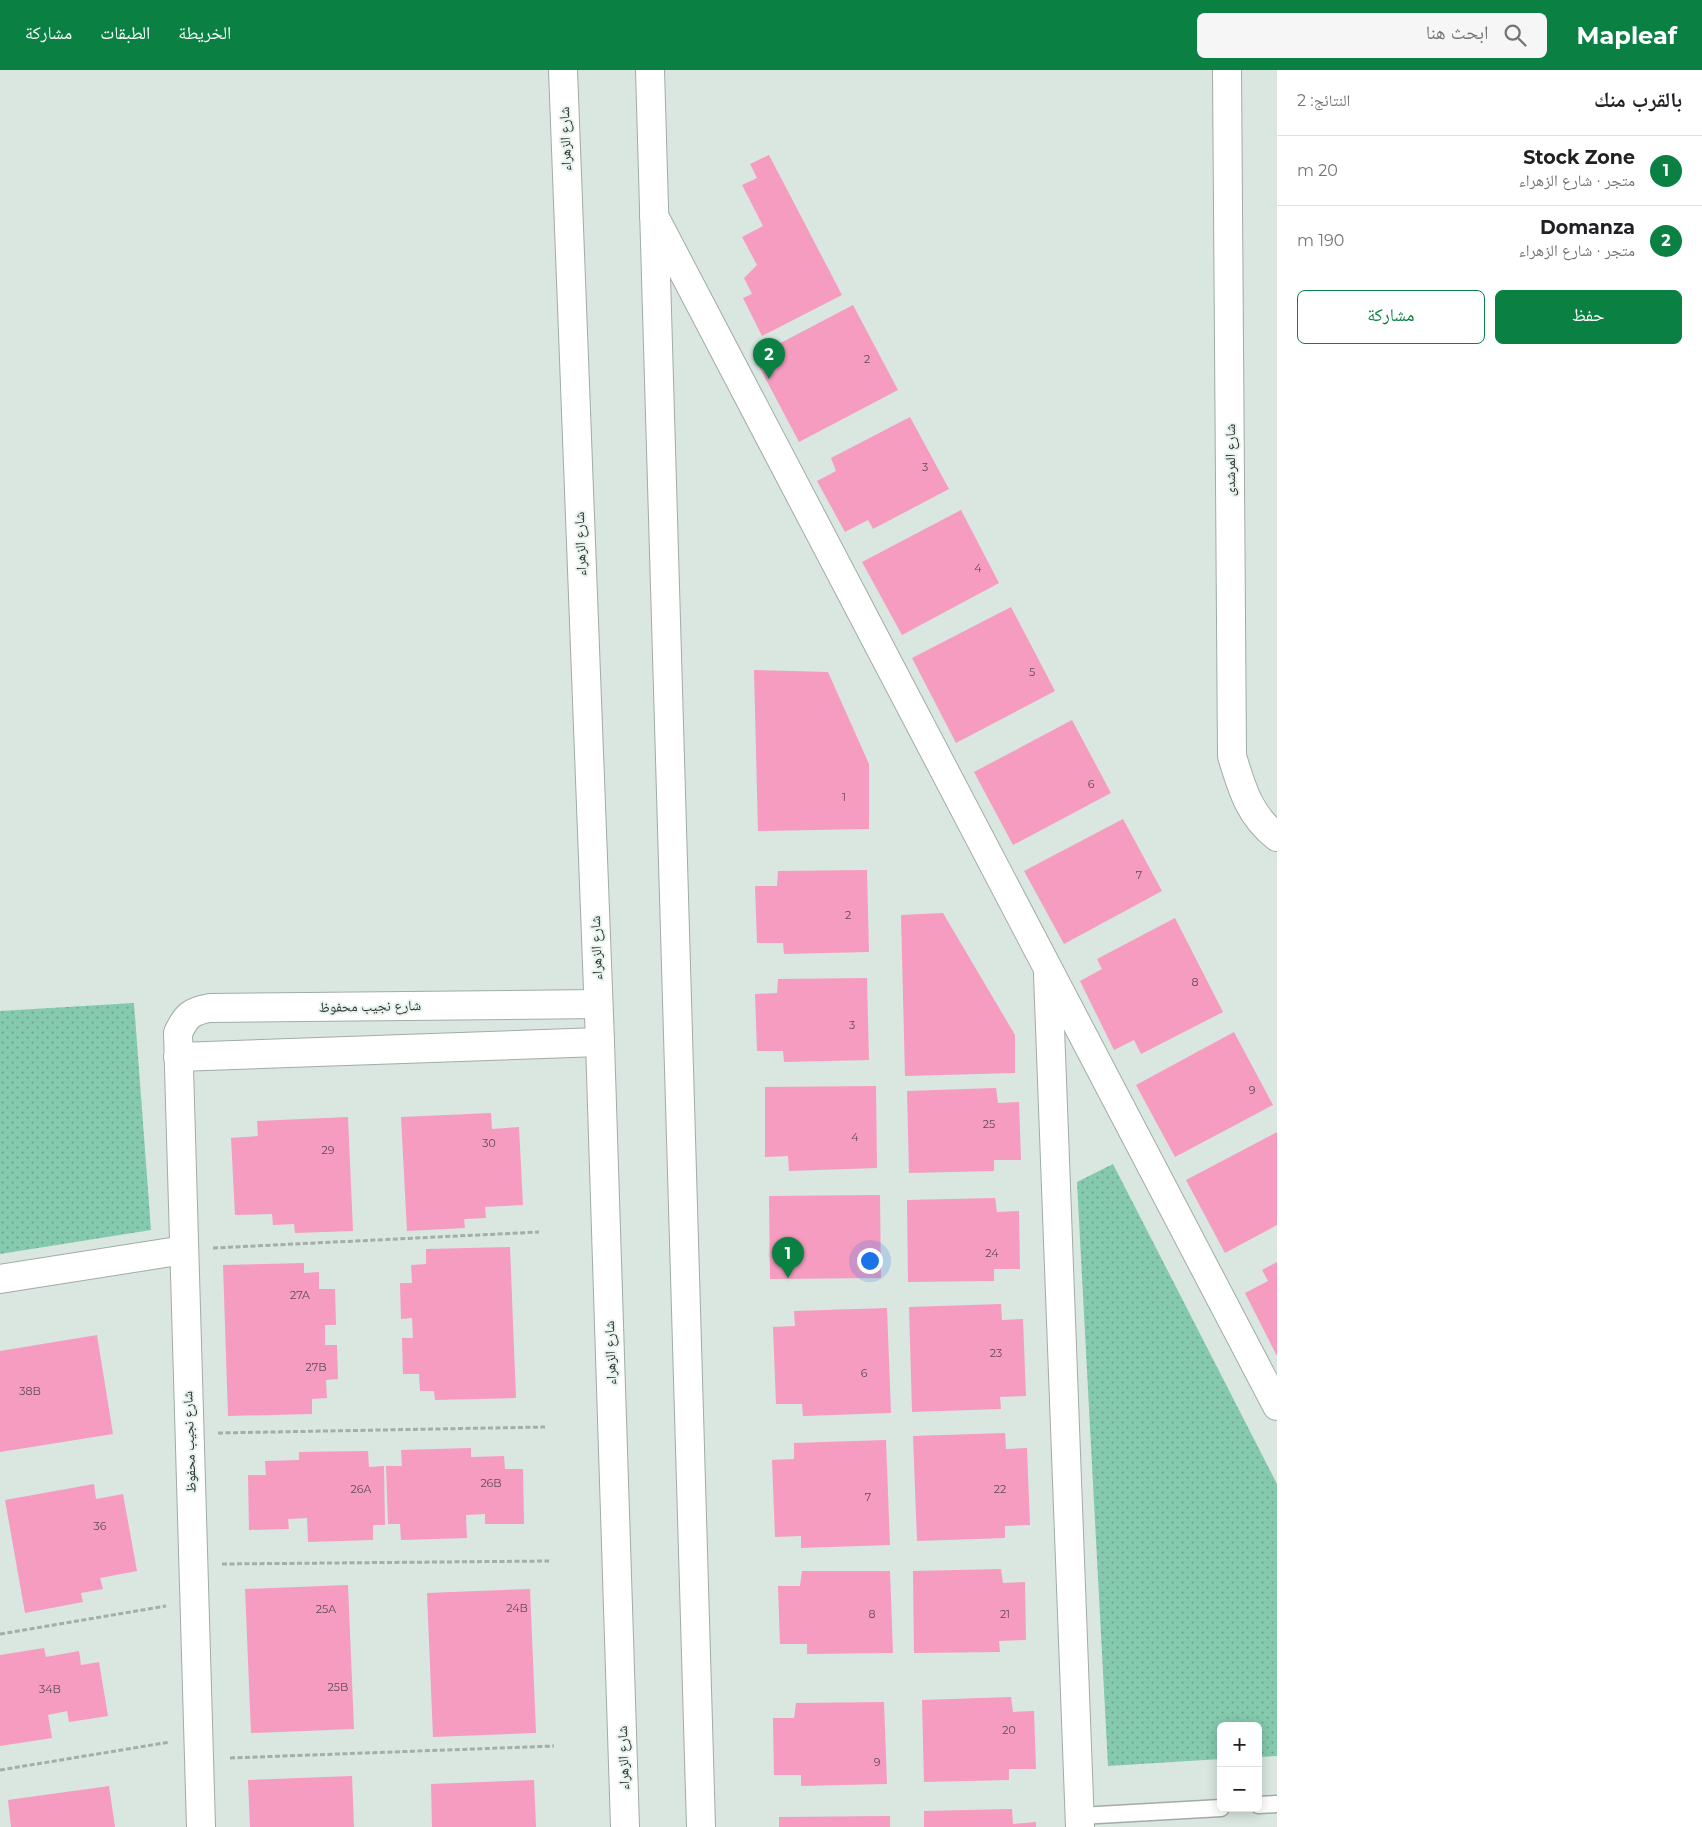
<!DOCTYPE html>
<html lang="ar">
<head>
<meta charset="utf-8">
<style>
  :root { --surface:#fff; --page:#f6f6f6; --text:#202124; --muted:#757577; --line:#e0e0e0; --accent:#0b8043 }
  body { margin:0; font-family:Montserrat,"Noto Naskh Arabic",sans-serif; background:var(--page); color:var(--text); direction:rtl }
  .controls { position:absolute; right:15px; bottom:15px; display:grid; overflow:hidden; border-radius:8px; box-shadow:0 2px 12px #0003 }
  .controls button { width:45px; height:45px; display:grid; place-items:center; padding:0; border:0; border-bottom:1px solid var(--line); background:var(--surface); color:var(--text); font:25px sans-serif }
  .you { position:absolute; left:869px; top:1190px; width:18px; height:18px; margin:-12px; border:4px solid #fff; border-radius:50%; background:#1a73e8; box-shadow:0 0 0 8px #1a73e833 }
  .badge { display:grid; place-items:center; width:32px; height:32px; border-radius:50%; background:var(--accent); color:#fff; font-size:16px; font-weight:700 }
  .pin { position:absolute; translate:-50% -41px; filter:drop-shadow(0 1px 2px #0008) }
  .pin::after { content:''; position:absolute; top:26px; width:18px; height:15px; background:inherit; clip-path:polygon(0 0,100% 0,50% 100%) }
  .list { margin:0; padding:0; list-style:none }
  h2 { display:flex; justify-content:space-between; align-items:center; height:65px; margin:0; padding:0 20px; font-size:21px }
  h2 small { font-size:16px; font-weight:400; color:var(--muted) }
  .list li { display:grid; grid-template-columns:32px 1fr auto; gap:15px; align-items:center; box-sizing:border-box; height:70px; padding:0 20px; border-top:1px solid var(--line) }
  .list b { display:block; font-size:19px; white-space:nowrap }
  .list p { margin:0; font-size:16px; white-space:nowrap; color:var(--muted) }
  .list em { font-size:16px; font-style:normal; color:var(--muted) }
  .actions { display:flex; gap:10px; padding:15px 20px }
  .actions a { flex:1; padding:11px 0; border:1px solid var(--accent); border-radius:8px; text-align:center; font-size:18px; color:var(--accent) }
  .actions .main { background:var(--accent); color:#fff }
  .icon { flex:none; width:28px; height:28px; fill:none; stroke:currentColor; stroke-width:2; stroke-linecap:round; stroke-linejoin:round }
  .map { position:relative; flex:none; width:1277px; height:1757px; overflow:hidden; direction:ltr }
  header { display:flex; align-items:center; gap:30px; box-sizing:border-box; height:70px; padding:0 25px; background:var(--accent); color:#fff }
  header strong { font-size:24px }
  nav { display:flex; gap:28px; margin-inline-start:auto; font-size:18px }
  .search { width:350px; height:45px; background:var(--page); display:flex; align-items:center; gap:12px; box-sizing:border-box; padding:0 18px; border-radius:8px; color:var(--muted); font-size:19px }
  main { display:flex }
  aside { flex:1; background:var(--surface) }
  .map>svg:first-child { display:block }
  .garden { fill:url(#garden-dots) }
  .building { fill:#f69cc1 }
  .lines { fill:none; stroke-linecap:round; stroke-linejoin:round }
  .service-casing { stroke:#a1aca7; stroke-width:19 }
  .minor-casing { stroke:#a1aca7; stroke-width:30 }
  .secondary-casing { stroke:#a1aca7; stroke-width:30 }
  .path { stroke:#a4aea9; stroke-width:3; stroke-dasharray:5 2.5; stroke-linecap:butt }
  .service { stroke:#fff; stroke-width:16 }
  .minor { stroke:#fff; stroke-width:28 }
  .secondary { stroke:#fff; stroke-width:28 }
  .labels { text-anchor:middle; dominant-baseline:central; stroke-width:4; stroke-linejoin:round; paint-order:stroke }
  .number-label { font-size:11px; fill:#604d55 }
  .street-label { font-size:14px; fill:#2e3331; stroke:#e7f3ed }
</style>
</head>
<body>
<header>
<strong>Mapleaf</strong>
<div class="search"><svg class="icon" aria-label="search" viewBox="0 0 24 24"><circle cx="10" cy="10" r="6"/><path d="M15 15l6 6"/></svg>ابحث هنا</div>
<nav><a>الخريطة</a><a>الطبقات</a><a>مشاركة</a></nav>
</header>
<main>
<aside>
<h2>بالقرب منك<small>النتائج: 2</small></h2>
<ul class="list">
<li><span class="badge">1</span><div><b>Stock Zone</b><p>متجر · شارع الزهراء</p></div><em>20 m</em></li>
<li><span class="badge">2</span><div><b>Domanza</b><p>متجر · شارع الزهراء</p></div><em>190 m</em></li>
</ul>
<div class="actions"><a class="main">حفظ</a><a>مشاركة</a></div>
</aside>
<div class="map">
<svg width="1277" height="1757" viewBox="0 0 1277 1757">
  <defs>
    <pattern id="garden-dots" width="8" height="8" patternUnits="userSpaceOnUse" patternTransform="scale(1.25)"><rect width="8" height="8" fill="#85caae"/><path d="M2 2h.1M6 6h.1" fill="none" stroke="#6da58e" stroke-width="1.8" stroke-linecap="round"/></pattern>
  </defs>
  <rect width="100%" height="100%" fill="#dae6e0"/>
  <g class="garden">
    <path d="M134,933l17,227 -151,24v-243z"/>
    <path d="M1113,1094l164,320v272l-19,1v-31h-37v33l-113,7 -31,-584z"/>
  </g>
  <g class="building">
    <path d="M769,85l73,140 -80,41 -19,-38 9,-4 -8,-16 13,-13 -15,-28 21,-11 -21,-41 15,-7 -7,-14z"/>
    <path d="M853,235l45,85 -99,52 -45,-85z"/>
    <path d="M910,347l39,72 -76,40 -5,-9 -23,12 -28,-51 19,-10 -5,-13z"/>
    <path d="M961,440l38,73 -97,52 -40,-73z"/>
    <path d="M1011,537l44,84 -99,52 -44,-85z"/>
    <path d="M754,600l74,2 41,92v65l-111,2z"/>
    <path d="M1072,650l39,73 -98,52 -39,-73z"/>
    <path d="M1123,749l39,72 -98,53 -40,-73z"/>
    <path d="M867,800l2,82 -85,2 -1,-11h-26l-2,-57h22l1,-15z"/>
    <path d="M943,843l72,122v38l-110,3 -4,-161z"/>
    <path d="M1175,848l48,94 -82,42 -7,-14 -20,10 -34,-69 22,-12 -5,-10z"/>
    <path d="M867,908l2,82 -85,2 -1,-11h-26l-2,-57 22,-1 1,-14z"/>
    <path d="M1234,962l39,73 -98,52 -39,-72z"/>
    <path d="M876,1016l1,82 -88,3 -1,-15 -23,1v-70z"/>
    <path d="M996,1018l2,15 21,-1 2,58h-27v11l-85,2 -2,-82z"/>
    <path d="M491,1043l1,16 27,-2 4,78 -38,2 1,11 -22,1 1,9 -58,3 -6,-114z"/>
    <path d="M348,1047l5,114 -58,2 -1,-9 -21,1 -1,-11 -37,1 -4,-77 27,-2 -1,-15z"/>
    <path d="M1277,1062v93l-52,28 -39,-73z"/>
    <path d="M880,1125l1,83 -111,1 -1,-83z"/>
    <path d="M995,1128l2,14 22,-1 1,58h-26v12l-86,1 -1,-82z"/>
    <path d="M510,1177l6,151 -81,2 -1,-9h-14l-1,-17h-16l-1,-36h11l-1,-20 -11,1 -1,-36h12l-1,-18 15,-1v-15z"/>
    <path d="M1277,1192v94l-32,-63 23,-12 -6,-11z"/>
    <path d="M304,1193v10l15,-1v17h16l1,36h-11v20h12l1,34 -12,1 1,18 -15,1v15l-84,2 -5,-151z"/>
    <path d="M1001,1234l1,16 21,-1 3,77 -26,1 1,12 -89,3 -3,-105z"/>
    <path d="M887,1238l4,105 -88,3 -1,-12h-26l-3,-77 22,-1 -1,-15z"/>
    <path d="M97,1265l16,99 -113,18v-101z"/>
    <path d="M1005,1363l1,16 21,-1 3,77 -25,1v12l-88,3 -4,-105z"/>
    <path d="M886,1370l4,105 -89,3v-12l-26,1 -3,-77 22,-1v-16z"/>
    <path d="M471,1378v9l33,-1 1,13h18l1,55h-39v-10l-19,1 1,23 -66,2 -1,-16h-12l-2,-58h16l-1,-16z"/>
    <path d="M368,1381l1,16 15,-1 1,59h-12v15l-65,2 -1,-24 -19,1 1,10 -40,1 -1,-55h18l-1,-14 34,-1v-8z"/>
    <path d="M94,1414l2,15 27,-5 14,77 -37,7 3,11 -22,4 2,9 -58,11 -20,-113z"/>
    <path d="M1001,1499l2,14 22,-1 1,58 -27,1 1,11 -86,1 -1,-82z"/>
    <path d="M802,1501h88l3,82 -86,1v-10h-27l-2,-58h22z"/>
    <path d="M348,1515l6,144 -103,4 -6,-144z"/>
    <path d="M530,1519l6,144 -103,4 -6,-144z"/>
    <path d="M44,1578l2,9 33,-6 2,14 18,-3 9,54 -39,6 -2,-11 -19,4 4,23 -52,8v-91z"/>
    <path d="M1011,1627l2,15 21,-1 2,58h-27v11l-85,2 -2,-82z"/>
    <path d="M884,1632l3,82 -86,2v-11h-27l-1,-57h21l2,-15z"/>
    <path d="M352,1706l2,51h-104l-2,-47z"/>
    <path d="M534,1710l2,47h-104l-1,-43z"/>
    <path d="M109,1716l6,41h-104l-3,-27z"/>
    <path d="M1012,1739l1,15 23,-2v5h-112v-16z"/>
    <path d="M890,1746v11h-111v-10z"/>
  </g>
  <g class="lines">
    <g class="service-casing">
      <g id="service">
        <path d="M1258,1735l19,-1"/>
        <path d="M1080,1746l141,-8"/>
      </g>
    </g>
    <g class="minor-casing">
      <g id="minor">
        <path d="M1227,0l5,686c10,33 17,59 45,81"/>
        <path d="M654,146l623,1190"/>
        <path d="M1048,904l32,853"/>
        <path d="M178,987l422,-15"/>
        <path d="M0,1209l184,-29"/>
        <path d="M201,1757l-23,-794c8,-17 13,-22 32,-25l388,-4"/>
      </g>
    </g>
    <g class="secondary-casing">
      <g id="secondary">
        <path d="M563,0l37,972 25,785"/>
        <path d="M650,0l51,1757"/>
      </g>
    </g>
    <g class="path">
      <path d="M213,1178l326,-16"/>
      <path d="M218,1363l327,-6"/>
      <path d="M222,1494l327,-3"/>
      <path d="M0,1564l166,-28"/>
      <path d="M230,1688l324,-12"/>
      <path d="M0,1700l170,-28"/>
    </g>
    <use href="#service" class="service"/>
    <use href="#minor" class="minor"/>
    <use href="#secondary" class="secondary"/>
  </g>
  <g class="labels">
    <g class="number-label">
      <text x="867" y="289">2</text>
      <text x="925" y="397">3</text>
      <text x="978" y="498">4</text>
      <text x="1032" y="602">5</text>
      <text x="1091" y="714">6</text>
      <text x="844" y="727">1</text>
      <text x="1139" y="805">7</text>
      <text x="848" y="845">2</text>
      <text x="1195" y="912">8</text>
      <text x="852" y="955">3</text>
      <text x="1252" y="1020">9</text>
      <text x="989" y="1054">25</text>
      <text x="855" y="1067">4</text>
      <text x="489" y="1073">30</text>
      <text x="328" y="1080">29</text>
      <text x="992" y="1183">24</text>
      <text x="300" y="1225">27A</text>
      <text x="996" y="1283">23</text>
      <text x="316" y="1297">27B</text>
      <text x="864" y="1303">6</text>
      <text x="30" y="1321">38B</text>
      <text x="491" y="1413">26B</text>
      <text x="361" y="1419">26A</text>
      <text x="1000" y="1419">22</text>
      <text x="868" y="1427">7</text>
      <text x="100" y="1456">36</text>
      <text x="517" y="1538">24B</text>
      <text x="326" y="1539">25A</text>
      <text x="872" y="1544">8</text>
      <text x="1005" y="1544">21</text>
      <text x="338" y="1617">25B</text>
      <text x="50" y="1619">34B</text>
      <text x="1009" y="1660">20</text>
      <text x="877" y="1692">9</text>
    </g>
    <g class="street-label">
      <text transform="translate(565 69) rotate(-92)">شارع الزهراء</text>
      <text transform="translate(1230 390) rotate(-90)">شارع المرشدى</text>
      <text transform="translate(580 474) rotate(-92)">شارع الزهراء</text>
      <text transform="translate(596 878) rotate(-92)">شارع الزهراء</text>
      <text transform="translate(370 936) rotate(-1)">شارع نجيب محفوظ</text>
      <text transform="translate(610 1283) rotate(-92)">شارع الزهراء</text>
      <text transform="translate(189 1372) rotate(-92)">شارع نجيب محفوظ</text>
      <text transform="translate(623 1688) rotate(-92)">شارع الزهراء</text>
    </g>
  </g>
</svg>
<div class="controls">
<button>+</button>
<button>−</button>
</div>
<div class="you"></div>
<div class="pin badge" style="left:788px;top:1208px">1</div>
<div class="pin badge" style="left:769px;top:309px">2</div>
</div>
</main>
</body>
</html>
